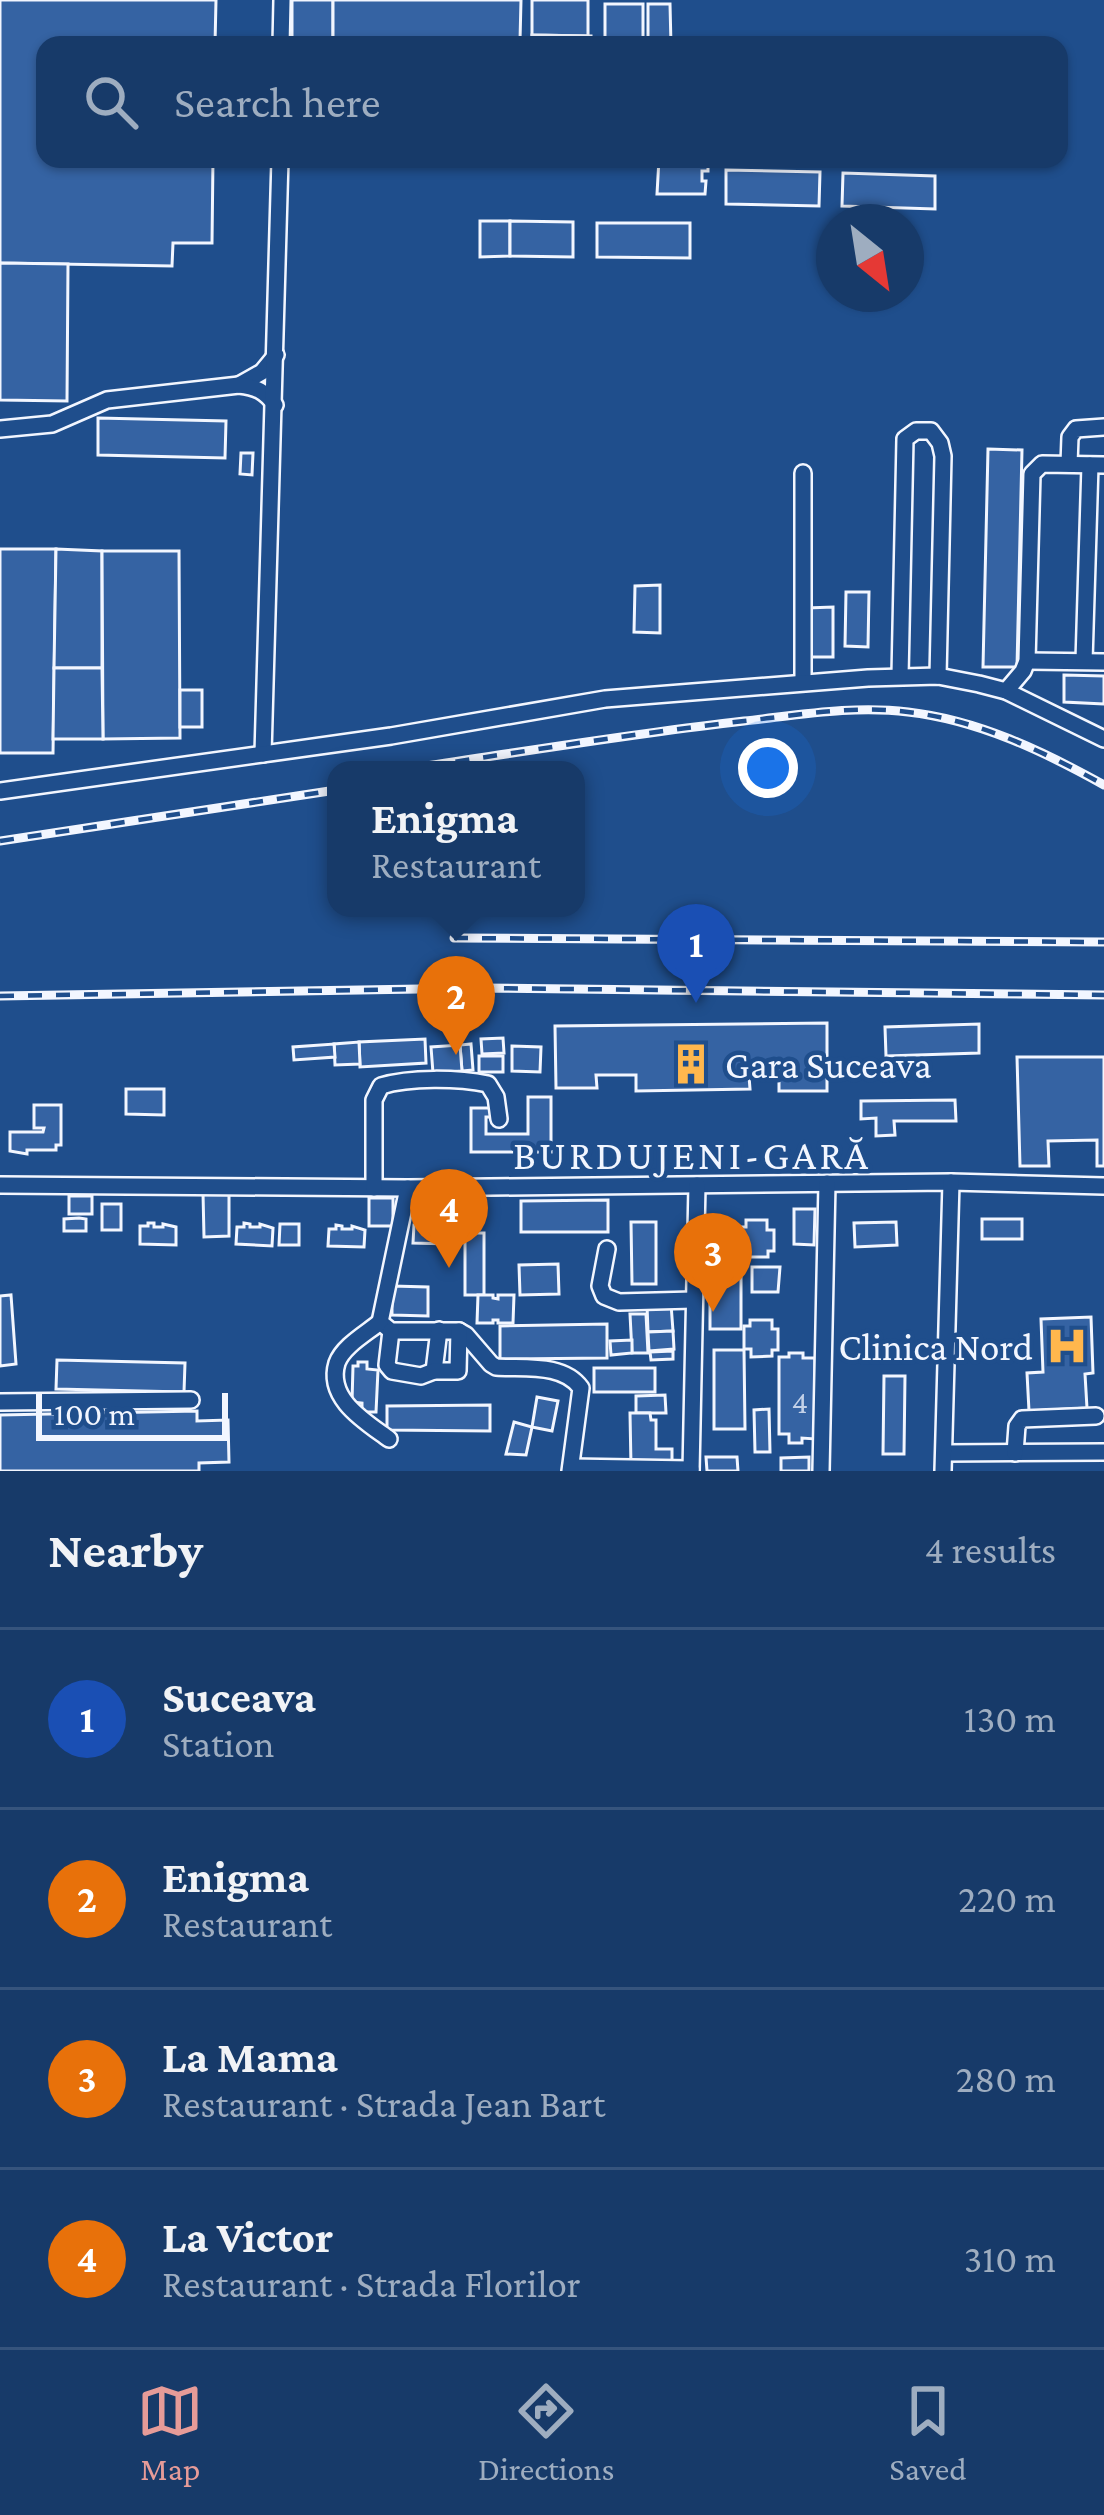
<!DOCTYPE html>
<html lang="en">
<head>
<meta charset="utf-8">
<style>
  :root { --surface:#173a69; --page:#20416f; --text:#f1f3f6; --muted:#9eadc0; --line:#36547d; --accent:#e69b98 }
  body { margin:0; font-family:"Crimson Pro",serif; background:var(--page); color:var(--text) }
  .compass { position:absolute; left:816px; top:204px; width:108px; height:108px; border-radius:50%; background:var(--surface); box-shadow:0 3px 9px #0004; rotate:150deg }
  .scale { position:absolute; left:36px; bottom:30px; width:192px; box-sizing:border-box; padding-left:12px; border:6px solid #f2f6ff; border-top:0; font-size:33px; line-height:42px; white-space:nowrap; color:#f2f6ff; -webkit-text-stroke:9px #1f4e8c; paint-order:stroke }
  .you { position:absolute; left:768px; top:768px; width:42px; height:42px; margin:-30px; border:9px solid #fff; border-radius:50%; background:#1a73e8; box-shadow:0 0 0 18px #1a73e833 }
  .badge { display:grid; place-items:center; width:78px; height:78px; border-radius:50%; background:var(--accent); color:#fff; font-size:39px; font-weight:700 }
  .pin { position:absolute; translate:-50% -99px; filter:drop-shadow(0 3px 6px #0008) }
  .pin::after { content:''; position:absolute; top:63px; width:42px; height:36px; background:inherit; clip-path:polygon(0 0,100% 0,50% 100%) }
  .popup { position:absolute; left:327px; top:761px; width:258px; height:156px; box-sizing:border-box; display:grid; place-content:center; border-radius:24px; background:var(--surface); filter:drop-shadow(0 3px 9px #0005); font-size:39px; white-space:nowrap; color:var(--muted) }
  .popup b { font-size:45px; color:var(--text) }
  .popup::after { content:''; position:absolute; left:50%; top:100%; margin-left:-24px; border:24px solid transparent; border-top-color:var(--surface) }
  .list { margin:0; padding:0; list-style:none }
  h2 { display:flex; justify-content:space-between; align-items:center; height:156px; margin:0; padding:0 48px; font-size:51px }
  h2 small { font-size:39px; font-weight:400; color:var(--muted) }
  .list li { display:grid; grid-template-columns:78px 1fr auto; gap:36px; align-items:center; box-sizing:border-box; height:180px; padding:0 48px; border-top:3px solid var(--line) }
  .list b { display:block; font-size:45px; white-space:nowrap }
  .list p { margin:0; font-size:39px; white-space:nowrap; color:var(--muted) }
  .list em { font-size:39px; font-style:normal; color:var(--muted) }
  .icon { flex:none; width:66px; height:66px; fill:none; stroke:currentColor; stroke-width:2; stroke-linecap:round; stroke-linejoin:round }
  .map { position:relative; flex:none; width:1104px; height:1471px; overflow:hidden }
  .search { position:absolute; background:var(--surface); box-shadow:0 3px 9px #0004; left:36px; right:36px; top:36px; height:132px; display:flex; align-items:center; gap:30px; box-sizing:border-box; padding:0 42px; border-radius:24px; color:var(--muted); font-size:45px }
  .sheet { height:876px; background:var(--surface) }
  nav { display:flex; justify-content:space-around; align-items:center; box-sizing:border-box; height:168px; border-top:3px solid var(--line); background:var(--surface); font-size:33px; color:var(--muted) }
  nav a { display:grid; justify-items:center; gap:6px }
  nav .on { color:var(--accent) }
  .map>svg:first-child { display:block }
  .building { fill:#3563a3; stroke:#f2f6ff; stroke-width:3 }
  .lines { fill:none; stroke-linecap:round; stroke-linejoin:round }
  .minor-casing { stroke:#f2f6ff; stroke-width:20 }
  .minor { stroke:#1f4e8c; stroke-width:15 }
  .rail-casing { stroke:#f2f6ff; stroke-width:9 }
  .rail { stroke:#1f4e8c; stroke-width:4.5; stroke-dasharray:14; stroke-linecap:butt }
  .labels { text-anchor:middle; dominant-baseline:central; stroke-width:9; stroke-linejoin:round; paint-order:stroke }
  .number-label { font-size:33px; fill:#c3d1e8 }
  .poi-label { font-size:39px; fill:#f2f6ff; stroke:#1f4e8c; text-anchor:start }
  .neighbourhood-label { font-size:42px; letter-spacing:3px; fill:#f2f6ff; stroke:#1f4e8c }
</style>
</head>
<body>
<div class="map">
<svg width="1104" height="1471" viewBox="0 0 1104 1471">
  <rect width="100%" height="100%" fill="#1f4e8c"/>
  <g class="building">
    <path d="M0,0h216l-1,45h-170v114h168l-1,84h-39l-1,23 -172,-3z"/>
    <rect x="292" y="0" width="41" height="45"/>
    <path d="M333,0h188l-1,41h-8v4h-179z"/>
    <path d="M532,0h56v36l-56,-1z"/>
    <rect x="605" y="4" width="38" height="41"/>
    <path d="M648,4h22l1,41h-23z"/>
    <path d="M532,35l59,1v9h-59z"/>
    <path d="M659,159l49,2v10h-6v10h4l-1,13h-48z"/>
    <path d="M726,170l94,2 -1,34 -93,-2z"/>
    <path d="M843,173l92,3v33l-93,-3z"/>
    <path d="M480,221h30v35l-30,1z"/>
    <path d="M510,221l63,1v35l-63,-1z"/>
    <path d="M597,223h93v35l-93,-1z"/>
    <path d="M0,263l68,1 -1,137 -67,-1z"/>
    <path d="M98,418l128,3 -1,37 -127,-3z"/>
    <path d="M988,449l34,1 -5,217h-34z"/>
    <path d="M241,453h12l-1,22 -12,-1z"/>
    <path d="M0,549h56l-3,204h-53z"/>
    <path d="M56,549l46,2v117h-48z"/>
    <path d="M102,551h77l1,187 -77,1z"/>
    <path d="M660,585v48l-26,-1 1,-46z"/>
    <path d="M846,592h23l-1,55 -23,-1z"/>
    <path d="M833,607v50h-25l-1,-49z"/>
    <path d="M54,668h48l1,71h-50z"/>
    <path d="M1064,675l40,1v28l-40,-2z"/>
    <rect x="180" y="690" width="22" height="37"/>
    <path d="M827,1023v68h-48v-15h-30l1,13 -114,2v-16h-40l1,13h-41l-1,-62z"/>
    <path d="M979,1024v29l-93,3 -1,-29z"/>
    <path d="M503,1038l1,15 -22,1 -1,-15z"/>
    <path d="M425,1039l1,24 -66,4 -1,-25z"/>
    <path d="M359,1042l1,22 -25,1 -1,-21z"/>
    <path d="M334,1044l1,13 -41,3 -1,-13z"/>
    <path d="M471,1044l2,26 -11,1 -2,-26z"/>
    <path d="M460,1045l2,26 -29,2 -2,-26z"/>
    <path d="M512,1046l29,1 -1,25 -28,-1z"/>
    <rect x="479" y="1056" width="24" height="16"/>
    <path d="M1017,1057h87v109h-7v-26l-49,1 1,25h-29z"/>
    <path d="M126,1089h38v26l-38,-1z"/>
    <path d="M528,1097h23v55h-80v-44h23v9h-8v17h42z"/>
    <path d="M955,1100l1,21h-62l1,14 -19,1v-18l-15,1v-18z"/>
    <path d="M34,1105h27v40h-5v5h-29v4l-17,-3v-19h33l1,-4h-10z"/>
    <path d="M203,1193h26v43l-25,1z"/>
    <rect x="69" y="1196" width="23" height="18"/>
    <rect x="369" y="1198" width="24" height="28"/>
    <path d="M608,1200v32h-87v-31z"/>
    <rect x="102" y="1204" width="19" height="26"/>
    <path d="M794,1209h21l-1,36 -20,-1z"/>
    <path d="M79,1218l7,1v12h-22v-12z"/>
    <rect x="982" y="1219" width="40" height="20"/>
    <path d="M746,1220h21v10h7v21h-6v6h-21v-7h-7v-23h6z"/>
    <path d="M421,1222h6v3l15,-2v3h8l-1,18 -36,-1 1,-18h7z"/>
    <path d="M631,1222h25v62h-24z"/>
    <path d="M896,1222l1,23 -42,2 -1,-24z"/>
    <path d="M148,1223h6v4h9v-3l13,3v18l-36,-1v-18h8z"/>
    <path d="M244,1223l6,1v3h10v-3l13,4 -1,18 -36,-2 1,-17h7z"/>
    <path d="M280,1224h19v21h-20z"/>
    <path d="M336,1225l6,1v3h10v-3l13,4 -1,17 -36,-1 1,-17h7z"/>
    <rect x="465" y="1233" width="19" height="62"/>
    <rect x="710" y="1252" width="31" height="77"/>
    <path d="M558,1264l1,30 -39,1 -1,-30z"/>
    <path d="M752,1267h28l-2,25h-26z"/>
    <path d="M392,1286l36,1v29l-36,-1z"/>
    <path d="M11,1295l5,69 -16,2v-70z"/>
    <path d="M478,1295h15v3l5,1v-4h16l-1,28h-15v-3h-5v3h-16z"/>
    <path d="M671,1304l2,27 -25,1 -1,-27z"/>
    <path d="M630,1314h16l2,39h-16z"/>
    <path d="M1091,1317l2,56 -8,1 2,34 -58,3 -2,-38 16,-1 -2,-53z"/>
    <path d="M750,1320h22v9h6v21h-6v6l-21,1v-8h-7v-23h6z"/>
    <path d="M607,1324v34l-107,1v-33z"/>
    <path d="M673,1331l1,18 -25,2 -1,-19z"/>
    <path d="M632,1340v13l-21,2 -1,-14z"/>
    <path d="M714,1350h30l1,79h-31z"/>
    <path d="M673,1351v8l-22,1 -1,-8z"/>
    <path d="M789,1353h14v5h12v81l-13,-1v5h-13v-9h-10v-77h10z"/>
    <path d="M57,1360l128,3 -1,29 -128,-3z"/>
    <path d="M358,1362h9v7l11,1 -2,42h-14v-9l-10,-1 1,-36h5z"/>
    <rect x="594" y="1368" width="61" height="24"/>
    <path d="M884,1376h21l-1,78h-21z"/>
    <path d="M665,1395l1,18h-30v-17z"/>
    <path d="M537,1397l21,4 -6,30 -20,-4z"/>
    <path d="M490,1405v26l-103,-1v-24z"/>
    <path d="M769,1409l1,43h-15l-1,-42z"/>
    <path d="M197,1411v10l31,-1 1,42 -30,1v8h-199v-56z"/>
    <path d="M630,1413h20l1,7h5v29h16v16l-41,1z"/>
    <path d="M514,1422l18,5 -6,28 -20,-1z"/>
    <path d="M706,1457h31l1,14h-31z"/>
    <path d="M809,1457v14h-28v-13z"/>
  </g>
  <g class="lines">
    <g class="minor-casing">
      <g id="minor">
        <path d="M281,45l1,-45"/>
        <path d="M239,385l23,-13 14,-17"/>
        <path d="M0,429l52,-5 55,-24 132,-15c17,2 26,6 36,20"/>
        <path d="M1069,464l1,-27 6,-8 28,-2"/>
        <path d="M803,473v208"/>
        <path d="M1027,661l77,1"/>
        <path d="M1084,661l6,-196"/>
        <path d="M900,676l5,-237 11,-8h15l9,12 3,13 -5,220"/>
        <path d="M1006,691l17,-20 4,-10 5,-187 10,-10 62,1"/>
        <path d="M263,754l17,-595"/>
        <path d="M0,791l391,-55 214,-37 263,-21 70,-2 41,8 27,7 98,48"/>
        <path d="M0,1185l408,3 543,-6 153,4"/>
        <path d="M374,1188v-88l7,-14c29,-9 77,-8 107,-2l8,13 3,22"/>
        <path d="M408,1188l-28,134 11,9h68l7,4 25,29 5,3c29,2 67,-4 85,21l-11,83"/>
        <path d="M607,1249l-7,37 4,10 15,6 74,-2"/>
        <path d="M380,1322c-13,11 -37,24 -43,41 -11,36 29,59 52,76"/>
        <path d="M391,1331l-4,34 5,6 29,5 13,-5 5,-41"/>
        <path d="M434,1371h24l1,-40"/>
        <path d="M0,1402l191,-2"/>
        <path d="M945,1453l159,-1"/>
        <path d="M1015,1453l2,-27 5,-7 74,-3"/>
        <path d="M571,1467l120,2"/>
        <path d="M691,1471l6,-286"/>
        <path d="M821,1471l6,-288"/>
        <path d="M943,1471l8,-289"/>
      </g>
    </g>
    <use href="#minor" class="minor"/>
    <g class="rail-casing">
      <g id="rail">
        <path d="M400,770c115,-17 229,-36 344,-49 55,-6 110,-16 164,-9 70,8 135,39 196,73"/>
        <path d="M0,841l336,-51"/>
        <path d="M454,938l650,4"/>
        <path d="M0,996l480,-8 624,7"/>
      </g>
    </g>
    <use href="#rail" class="rail"/>
  </g>
  <defs>
    <g id="building-bare" transform="scale(3.24)"><path d="M-4-6H4V6H1V3H-1V6H-4ZM-2.5-4.3h1.7v1.8h-1.7ZM.8-4.3h1.7v1.8H.8ZM-2.5-1h1.7V.8h-1.7ZM.8-1h1.7V.8H.8Z" fill="#ffb74d" stroke="#1f4e8c" stroke-width="2.5" paint-order="stroke"/></g>
    <g id="hospital-bare" transform="scale(3.24)"><path d="M-5-5h3v3.5h4V-5h3V5h-3V1.5h-4V5h-3Z" fill="#ffb74d" stroke="#1f4e8c" stroke-width="2.5" paint-order="stroke"/></g>
  </defs>
  <g fill-rule="evenodd">
    <use href="#building-bare" x="691" y="1064"/>
    <use href="#hospital-bare" x="1067" y="1346"/>
  </g>
  <g class="labels">
    <g class="number-label">
      <text x="800" y="1401">4</text>
    </g>
    <g class="poi-label">
      <text x="725" y="1064">Gara Suceava</text>
      <text x="1033" y="1346" text-anchor="end">Clinica Nord</text>
    </g>
    <g class="neighbourhood-label">
      <text x="692" y="1154">BURDUJENI-GARĂ</text>
    </g>
  </g>
</svg>
<svg class="compass" viewBox="-18 -18 36 36"><path d="M0-13l5 13h-10z" fill="#e53935"/><path d="M0 13l5-13h-10z" fill="#9eadc0"/></svg>
<div class="scale">100 m</div>
<div class="you"></div>
<div class="pin badge" style="left:696px;top:1003px;background:#1a4fb4">1</div>
<div class="pin badge" style="left:456px;top:1055px;background:#e8710a">2</div>
<div class="popup"><b>Enigma</b>Restaurant</div>
<div class="pin badge" style="left:713px;top:1312px;background:#e8710a">3</div>
<div class="pin badge" style="left:449px;top:1268px;background:#e8710a">4</div>
<div class="search"><svg class="icon" aria-label="search" viewBox="0 0 24 24"><circle cx="10" cy="10" r="6"/><path d="M15 15l6 6"/></svg>Search here</div>
</div>
<section class="sheet">
<h2>Nearby<small>4 results</small></h2>
<ul class="list">
<li><span class="badge" style="background:#1a4fb4">1</span><div><b>Suceava</b><p>Station</p></div><em>130 m</em></li>
<li><span class="badge" style="background:#e8710a">2</span><div><b>Enigma</b><p>Restaurant</p></div><em>220 m</em></li>
<li><span class="badge" style="background:#e8710a">3</span><div><b>La Mama</b><p>Restaurant · Strada Jean Bart</p></div><em>280 m</em></li>
<li><span class="badge" style="background:#e8710a">4</span><div><b>La Victor</b><p>Restaurant · Strada Florilor</p></div><em>310 m</em></li>
</ul>
</section>
<nav>
<a class="on"><svg class="icon" aria-label="map" viewBox="0 0 24 24"><path d="M3 6l6-2 6 2 6-2v14l-6 2-6-2-6 2zM9 4v14M15 6v14"/></svg>Map</a>
<a><svg class="icon" aria-label="directions" viewBox="0 0 24 24"><path d="M12 3l9 9-9 9-9-9zM9 14v-3h6M13 9l2 2-2 2"/></svg>Directions</a>
<a><svg class="icon" aria-label="saved" viewBox="0 0 24 24"><path d="M7 4h10v16l-5-4-5 4z"/></svg>Saved</a>
</nav>
</body>
</html>
